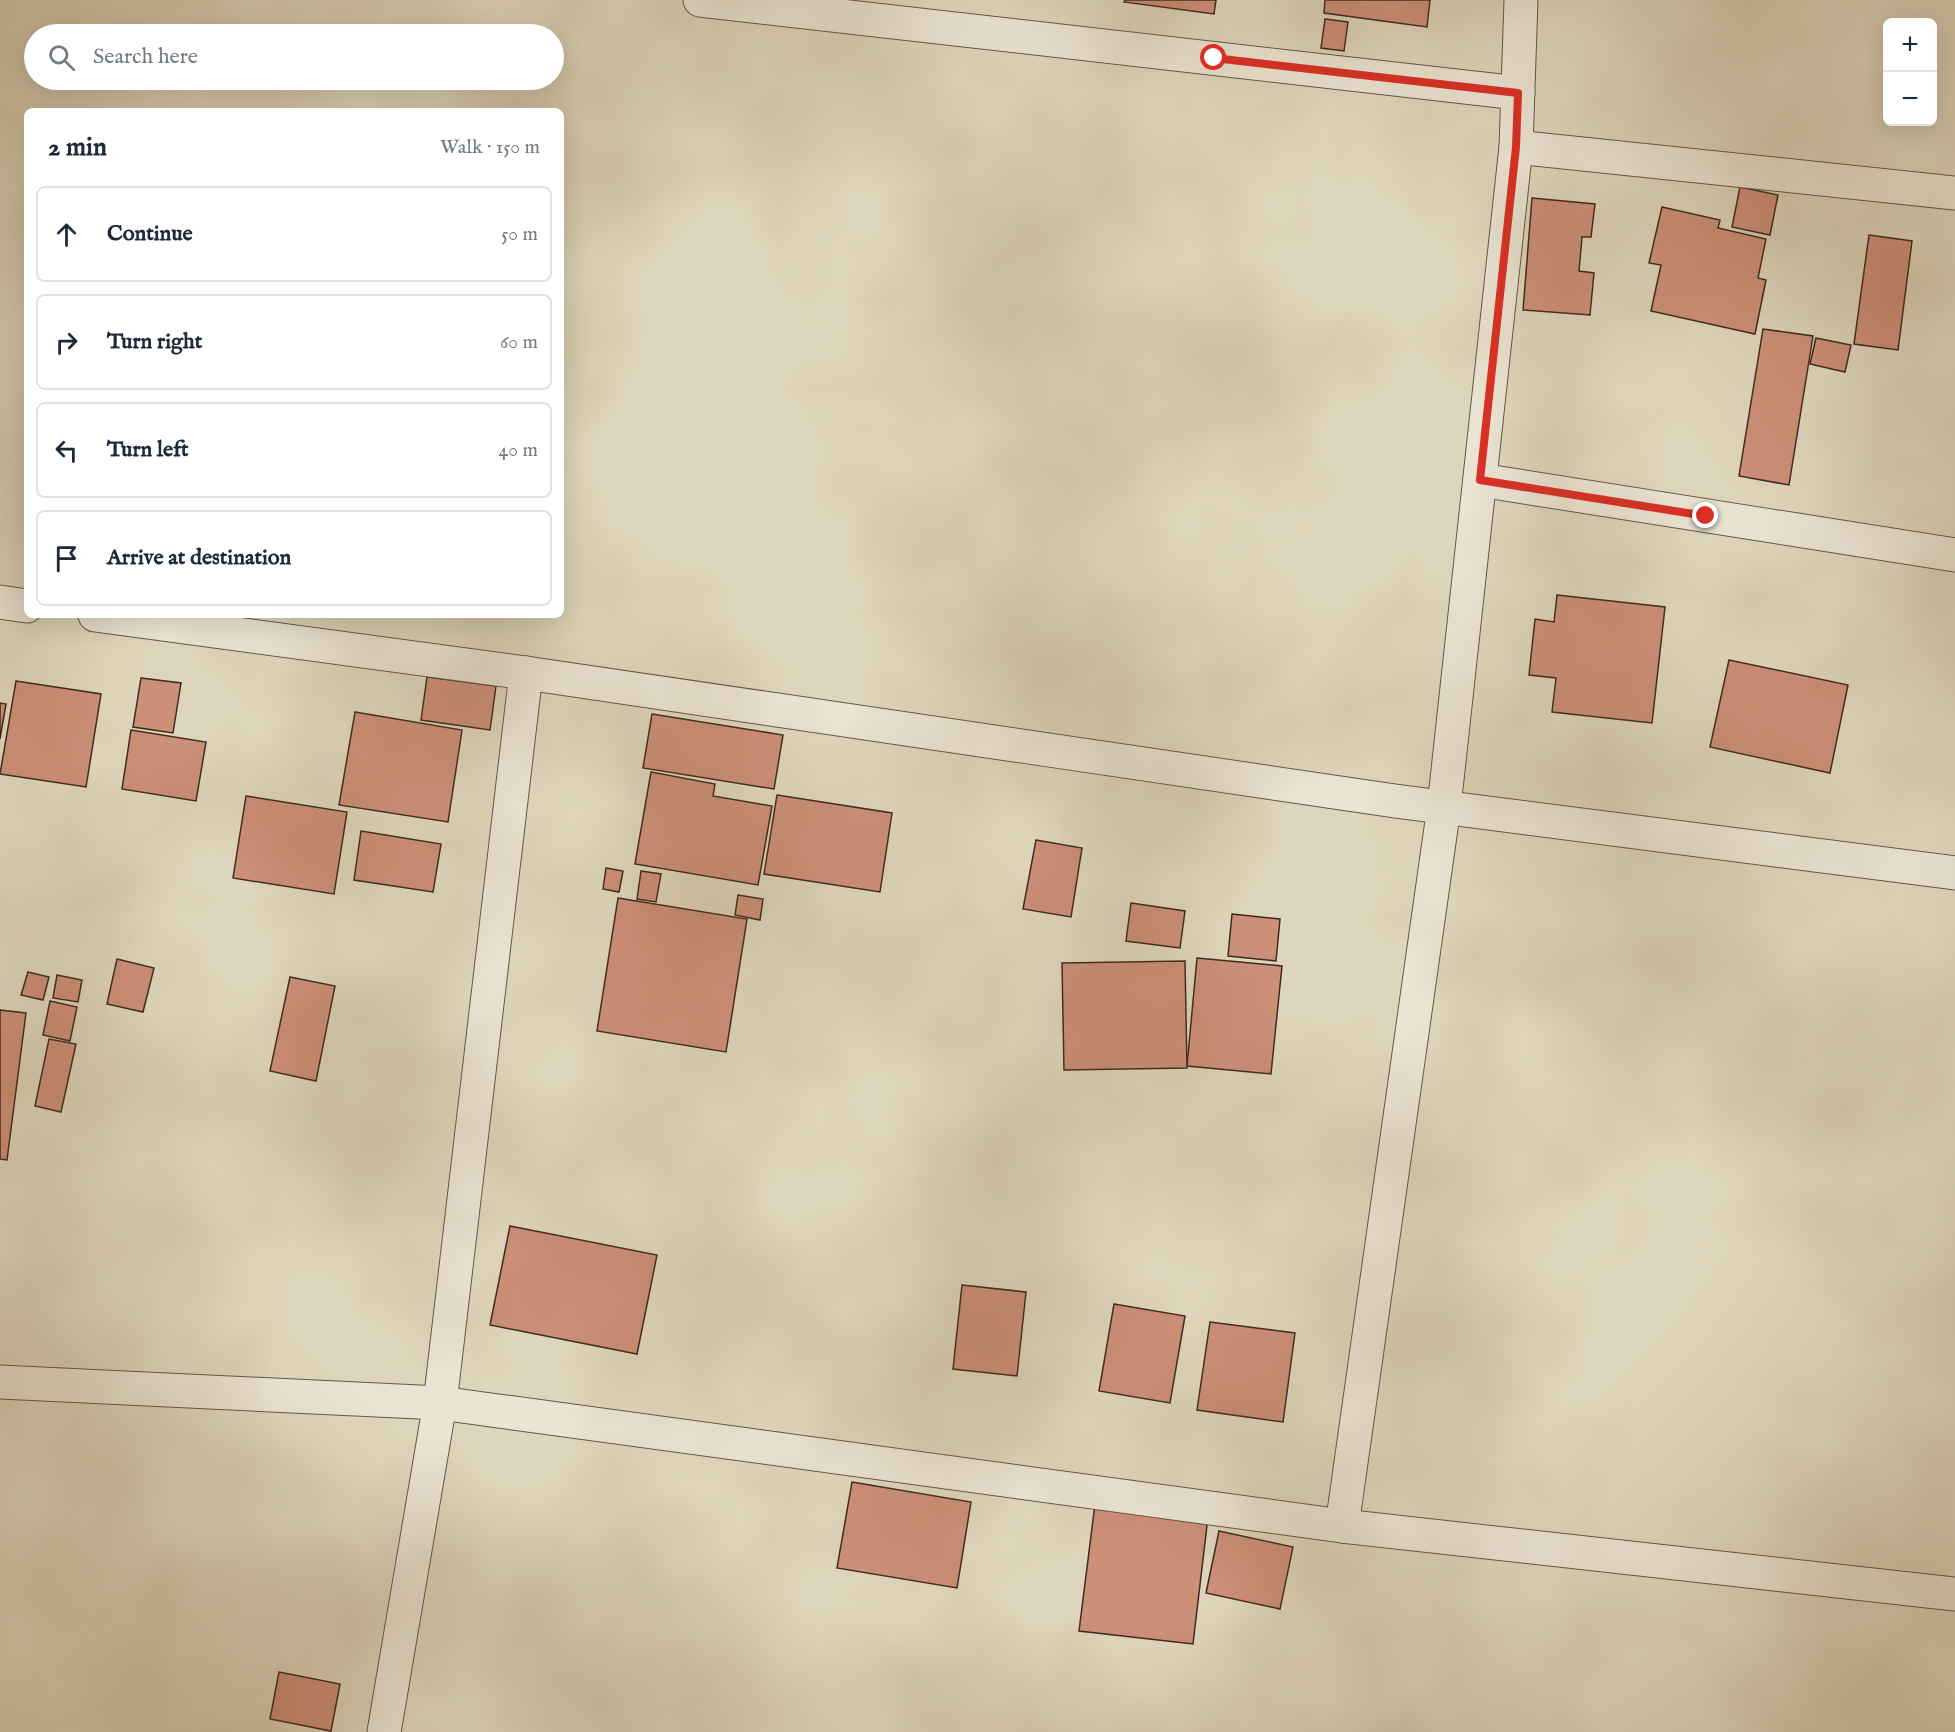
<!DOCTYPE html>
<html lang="en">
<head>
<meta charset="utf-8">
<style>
  :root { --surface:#fff; --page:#f2f2f3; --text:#1f2937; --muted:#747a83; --line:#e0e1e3 }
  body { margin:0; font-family:"IM FELL English",serif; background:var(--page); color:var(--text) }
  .controls { position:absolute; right:18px; top:18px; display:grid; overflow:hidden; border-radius:9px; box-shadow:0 6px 24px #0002 }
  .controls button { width:54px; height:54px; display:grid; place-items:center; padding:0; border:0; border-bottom:2px solid var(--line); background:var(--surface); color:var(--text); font:30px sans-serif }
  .stop { position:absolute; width:18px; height:18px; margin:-14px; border:4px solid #d93025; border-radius:50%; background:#fff }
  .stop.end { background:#d93025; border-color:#fff; box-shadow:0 2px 6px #0008 }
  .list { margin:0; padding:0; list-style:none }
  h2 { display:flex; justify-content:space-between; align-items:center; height:78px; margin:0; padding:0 24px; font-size:26px }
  h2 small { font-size:20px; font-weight:400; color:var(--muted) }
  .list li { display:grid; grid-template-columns:39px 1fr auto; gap:18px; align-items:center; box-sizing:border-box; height:96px; margin:0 12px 12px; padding:0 12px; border:2px solid var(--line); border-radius:9px }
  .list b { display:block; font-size:22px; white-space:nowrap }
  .list em { font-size:20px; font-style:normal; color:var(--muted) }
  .icon { flex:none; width:33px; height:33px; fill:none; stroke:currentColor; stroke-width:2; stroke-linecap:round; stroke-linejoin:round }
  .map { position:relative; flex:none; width:1955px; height:1732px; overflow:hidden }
  .search { position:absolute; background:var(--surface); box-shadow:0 6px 24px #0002; left:24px; top:24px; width:540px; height:66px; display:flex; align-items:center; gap:15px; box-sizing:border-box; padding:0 21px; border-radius:33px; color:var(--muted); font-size:22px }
  .panel { position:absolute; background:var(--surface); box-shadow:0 6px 24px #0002; left:24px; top:108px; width:540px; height:510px; border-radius:9px }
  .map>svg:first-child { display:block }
  .building { fill:#cc8f78; stroke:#3f2a22; stroke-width:1.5 }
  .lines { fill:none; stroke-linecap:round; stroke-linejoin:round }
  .minor-casing { stroke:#675548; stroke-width:35 }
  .minor { stroke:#eae4d3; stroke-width:33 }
  .route { stroke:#d93025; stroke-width:8 }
</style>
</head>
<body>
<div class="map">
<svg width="1955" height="1732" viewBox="0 0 1955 1732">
  <rect width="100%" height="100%" fill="#ded6bc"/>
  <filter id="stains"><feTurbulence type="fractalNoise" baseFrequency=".00333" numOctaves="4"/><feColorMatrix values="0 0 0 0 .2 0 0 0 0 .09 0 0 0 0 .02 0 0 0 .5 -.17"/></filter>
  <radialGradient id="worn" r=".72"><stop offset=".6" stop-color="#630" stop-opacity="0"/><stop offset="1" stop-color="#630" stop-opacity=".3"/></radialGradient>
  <g class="building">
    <path d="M1125,0h91l-2,14 -90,-12z"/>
    <path d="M1325,0h105l-3,27 -103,-14z"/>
    <path d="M1325,19l23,3 -4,29 -23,-3z"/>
    <path d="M1740,187l38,8 -8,40 -38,-8z"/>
    <path d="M1532,198l63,6 -4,33h-9l-3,34 15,2 -4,42 -67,-5z"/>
    <path d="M1662,207l58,13 -2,8 48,11 -8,39 8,2 -11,54 -104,-23 10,-46 -12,-2z"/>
    <path d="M1869,235l43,6 -14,109 -44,-6z"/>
    <path d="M1763,329l50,7 -24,149 -50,-9z"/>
    <path d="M1816,338l35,7 -6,27 -35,-8z"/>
    <path d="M1557,595l108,12 -13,116 -100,-11 4,-34 -27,-3 6,-56 19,3z"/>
    <path d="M1729,660l119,25 -18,88 -120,-26z"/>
    <path d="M427,677l69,9 -6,44 -69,-10z"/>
    <path d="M141,678l40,5 -8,50 -40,-6z"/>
    <path d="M16,681l85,13 -15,93 -86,-13z"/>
    <path d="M0,703l6,1 -6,35z"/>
    <path d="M355,712l107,18 -14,92 -109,-17z"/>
    <path d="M652,714l131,21 -9,54 -131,-21z"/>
    <path d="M131,730l75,12 -10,59 -74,-12z"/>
    <path d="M651,772l64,12 -2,12 59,10 -14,79 -123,-21z"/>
    <path d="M777,795l115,18 -12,79 -116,-18z"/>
    <path d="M246,796l101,16 -13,82 -101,-16z"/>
    <path d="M361,831l80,13 -8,48 -79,-12z"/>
    <path d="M1036,840l46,8 -11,69 -48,-8z"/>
    <path d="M606,868l17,3 -4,21 -16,-3z"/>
    <path d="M641,871l20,3 -5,28 -19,-3z"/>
    <path d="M738,895l25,4 -3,21 -25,-5z"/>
    <path d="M618,898l129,21 -21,133 -129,-21z"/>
    <path d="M1131,903l54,8 -5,37 -54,-7z"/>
    <path d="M1232,914l48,5 -4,42 -48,-5z"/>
    <path d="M1197,958l85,8 -11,108 -84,-8z"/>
    <path d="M117,959l37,9 -11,44 -36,-8z"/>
    <path d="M1185,961l2,107 -123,2 -2,-107z"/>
    <path d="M28,972l21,5 -6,23 -22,-5z"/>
    <path d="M57,975l25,5 -4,22 -25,-4z"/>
    <path d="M290,977l45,9 -19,95 -46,-10z"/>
    <path d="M50,1001l27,6 -7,34 -27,-6z"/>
    <path d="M0,1010l26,3 -19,147 -7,-1z"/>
    <path d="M49,1039l27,5 -15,68 -26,-6z"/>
    <path d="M510,1226l147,29 -20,99 -147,-29z"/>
    <path d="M962,1285l64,7 -9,84 -64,-7z"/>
    <path d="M1114,1304l71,12 -15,87 -71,-12z"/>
    <path d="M1210,1322l85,11 -12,89 -86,-12z"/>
    <path d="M852,1482l119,20 -14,86 -120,-20z"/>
    <path d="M1095,1504l113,13 -15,127 -114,-13z"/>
    <path d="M1219,1531l74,16 -13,62 -74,-16z"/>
    <path d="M279,1672l61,12 -9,47 -61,-12z"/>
  </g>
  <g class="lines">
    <g class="minor-casing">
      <g id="minor">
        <path d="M700,0l818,93"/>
        <path d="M1516,147l439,46"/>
        <path d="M1480,480l475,75"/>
        <path d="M0,602l27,4"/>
        <path d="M95,615l431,58 869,128 560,72"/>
        <path d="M0,1382l440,21 902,123 613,68"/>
        <path d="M1342,1526l102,-719 72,-660 5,-147"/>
        <path d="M384,1732l56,-329 86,-730"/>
      </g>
    </g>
    <use href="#minor" class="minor"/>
  </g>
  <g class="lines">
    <path class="route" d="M1214,58l304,35 -2,54 -36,333 226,36"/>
  </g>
  <rect width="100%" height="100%" filter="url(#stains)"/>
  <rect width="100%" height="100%" fill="url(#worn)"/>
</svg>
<div class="controls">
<button>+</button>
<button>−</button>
</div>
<div class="stop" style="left:1214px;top:58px"></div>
<div class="stop end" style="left:1706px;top:516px"></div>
<div class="search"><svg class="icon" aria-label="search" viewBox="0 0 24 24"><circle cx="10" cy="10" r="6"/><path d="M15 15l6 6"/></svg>Search here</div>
<section class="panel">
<h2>2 min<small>Walk · 150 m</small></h2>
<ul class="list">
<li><svg class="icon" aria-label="ahead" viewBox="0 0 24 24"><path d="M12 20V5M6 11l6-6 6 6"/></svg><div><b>Continue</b></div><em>50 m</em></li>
<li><svg class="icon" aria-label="right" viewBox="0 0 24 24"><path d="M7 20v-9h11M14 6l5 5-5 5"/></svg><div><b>Turn right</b></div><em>60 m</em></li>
<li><svg class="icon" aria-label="left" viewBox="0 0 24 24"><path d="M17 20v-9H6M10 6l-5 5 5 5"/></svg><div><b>Turn left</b></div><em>40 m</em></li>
<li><svg class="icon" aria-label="arrive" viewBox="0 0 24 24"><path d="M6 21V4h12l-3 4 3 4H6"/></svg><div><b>Arrive at destination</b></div></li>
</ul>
</section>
</div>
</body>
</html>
